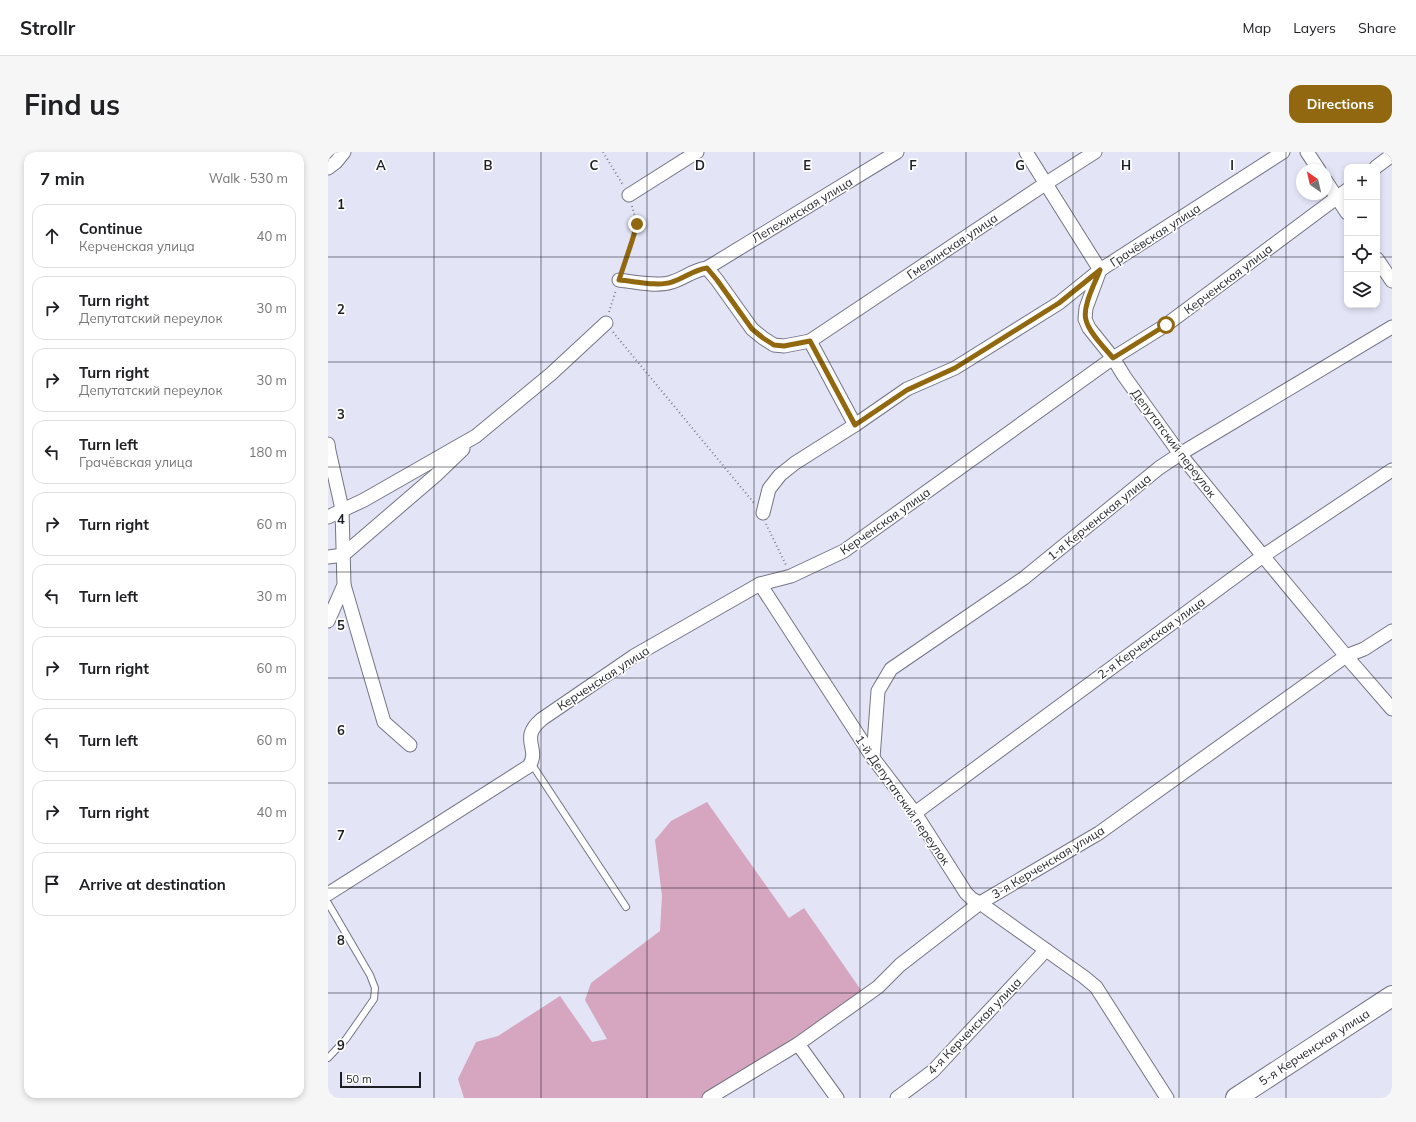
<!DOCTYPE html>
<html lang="en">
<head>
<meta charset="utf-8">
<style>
  :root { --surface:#fff; --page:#f6f6f6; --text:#202124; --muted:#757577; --line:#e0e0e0; --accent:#91670f }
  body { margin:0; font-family:Mulish,sans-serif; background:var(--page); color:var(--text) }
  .controls { position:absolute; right:12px; top:12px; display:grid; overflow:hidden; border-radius:8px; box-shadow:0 2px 6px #0003 }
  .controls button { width:36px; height:36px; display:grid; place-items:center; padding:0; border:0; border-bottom:1px solid var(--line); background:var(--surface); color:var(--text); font:20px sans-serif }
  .compass { position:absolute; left:968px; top:12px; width:36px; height:36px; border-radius:50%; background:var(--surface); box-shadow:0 2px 6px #0003; rotate:326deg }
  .scale { position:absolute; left:12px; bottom:10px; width:81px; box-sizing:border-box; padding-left:4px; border:2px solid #1e1f25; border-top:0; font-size:11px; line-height:14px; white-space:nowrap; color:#1e1f25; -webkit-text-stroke:3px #fff; paint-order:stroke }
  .stop { position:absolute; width:12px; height:12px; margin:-9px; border:3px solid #91670f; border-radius:50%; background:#fff }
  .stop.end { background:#91670f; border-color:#fff; box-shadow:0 1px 4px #0008 }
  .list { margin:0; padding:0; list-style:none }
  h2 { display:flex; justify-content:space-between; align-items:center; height:52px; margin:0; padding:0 16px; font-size:17px }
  h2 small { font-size:13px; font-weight:400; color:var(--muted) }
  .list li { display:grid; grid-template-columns:26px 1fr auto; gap:12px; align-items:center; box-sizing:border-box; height:64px; margin:0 8px 8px; padding:0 8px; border:1px solid var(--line); border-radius:12px }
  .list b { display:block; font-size:15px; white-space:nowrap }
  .list p { margin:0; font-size:13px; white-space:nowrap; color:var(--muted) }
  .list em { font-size:13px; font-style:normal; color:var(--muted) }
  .icon { flex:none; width:22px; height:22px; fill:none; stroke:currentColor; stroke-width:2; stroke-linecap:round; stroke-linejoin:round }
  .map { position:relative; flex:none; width:1064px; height:946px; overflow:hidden; border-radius:12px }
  header { display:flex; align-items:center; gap:24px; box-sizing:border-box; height:56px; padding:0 20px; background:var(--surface); border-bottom:1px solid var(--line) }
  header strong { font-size:19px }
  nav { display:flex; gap:22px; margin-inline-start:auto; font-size:14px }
  .intro { display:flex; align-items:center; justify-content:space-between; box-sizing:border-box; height:96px; padding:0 24px }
  h1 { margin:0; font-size:28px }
  .button { padding:10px 18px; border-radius:12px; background:var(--accent); color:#fff; font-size:14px; font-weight:700 }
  main { display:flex; gap:24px; padding:0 24px }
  aside { flex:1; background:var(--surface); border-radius:12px; box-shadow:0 2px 6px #0003 }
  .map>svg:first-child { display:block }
  .green { fill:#d6a5c0 }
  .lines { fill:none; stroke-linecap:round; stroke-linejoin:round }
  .service-casing { stroke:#747585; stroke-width:8 }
  .minor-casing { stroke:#747585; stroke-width:15 }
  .primary-casing { stroke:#747585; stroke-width:22 }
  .path { stroke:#81828e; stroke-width:2; stroke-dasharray:1 3; stroke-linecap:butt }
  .service { stroke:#fff; stroke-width:6 }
  .minor { stroke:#fff; stroke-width:13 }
  .primary { stroke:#fff; stroke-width:20 }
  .route { stroke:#91670f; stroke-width:5 }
  .grid { fill:none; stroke:#1e1f25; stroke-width:1; stroke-opacity:0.55 }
  .labels { text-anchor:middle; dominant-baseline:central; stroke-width:3.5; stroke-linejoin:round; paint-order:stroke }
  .street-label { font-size:12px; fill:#1e1f25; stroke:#fff }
  .grid-label { font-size:13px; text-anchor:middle; font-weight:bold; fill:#1e1f25; stroke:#fff; stroke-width:3.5; stroke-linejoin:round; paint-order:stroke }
</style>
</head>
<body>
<header>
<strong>Strollr</strong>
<nav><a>Map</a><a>Layers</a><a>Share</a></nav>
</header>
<div class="intro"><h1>Find us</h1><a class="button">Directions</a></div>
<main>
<aside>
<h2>7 min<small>Walk · 530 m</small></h2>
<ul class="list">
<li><svg class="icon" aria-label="ahead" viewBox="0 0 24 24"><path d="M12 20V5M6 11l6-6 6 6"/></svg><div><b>Continue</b><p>Керченская улица</p></div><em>40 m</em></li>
<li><svg class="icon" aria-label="right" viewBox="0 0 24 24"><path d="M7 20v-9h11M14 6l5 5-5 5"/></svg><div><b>Turn right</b><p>Депутатский переулок</p></div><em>30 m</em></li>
<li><svg class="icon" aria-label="right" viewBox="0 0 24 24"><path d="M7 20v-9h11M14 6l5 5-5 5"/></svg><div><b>Turn right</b><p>Депутатский переулок</p></div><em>30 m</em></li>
<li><svg class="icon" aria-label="left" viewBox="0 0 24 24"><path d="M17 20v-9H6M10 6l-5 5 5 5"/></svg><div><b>Turn left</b><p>Грачёвская улица</p></div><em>180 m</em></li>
<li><svg class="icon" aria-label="right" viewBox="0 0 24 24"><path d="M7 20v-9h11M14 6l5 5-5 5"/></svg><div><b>Turn right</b></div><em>60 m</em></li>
<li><svg class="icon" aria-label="left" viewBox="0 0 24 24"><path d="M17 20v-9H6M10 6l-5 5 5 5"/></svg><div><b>Turn left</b></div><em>30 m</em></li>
<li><svg class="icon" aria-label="right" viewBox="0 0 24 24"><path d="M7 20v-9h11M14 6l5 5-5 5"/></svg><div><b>Turn right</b></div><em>60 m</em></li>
<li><svg class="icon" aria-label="left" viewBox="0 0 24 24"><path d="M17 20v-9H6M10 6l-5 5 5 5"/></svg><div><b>Turn left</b></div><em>60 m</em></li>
<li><svg class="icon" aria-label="right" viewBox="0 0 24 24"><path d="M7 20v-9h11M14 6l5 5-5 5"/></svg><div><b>Turn right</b></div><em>40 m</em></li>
<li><svg class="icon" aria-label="arrive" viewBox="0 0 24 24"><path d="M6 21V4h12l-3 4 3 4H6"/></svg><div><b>Arrive at destination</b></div></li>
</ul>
</aside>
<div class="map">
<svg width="1064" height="946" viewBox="0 0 1064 946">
  <rect width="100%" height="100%" fill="#e3e4f6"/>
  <path class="green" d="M379,650l82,116 15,-10 59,85 -161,105h-238l-6,-19 18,-37 22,-6 62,-40 32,46 15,-3 -22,-39 6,-17 69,-52 2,-35 -7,-56 16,-19z"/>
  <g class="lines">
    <g class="service-casing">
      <g id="service">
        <path d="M203,611l95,144"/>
        <path d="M0,751l42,72 5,13 -1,11 -28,40 -18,19"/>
      </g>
    </g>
    <g class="minor-casing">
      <g id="minor">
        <path d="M698,0l74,118 -14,38 -1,11 4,9 24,30 11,18 56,78 83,102 83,100 46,53"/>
        <path d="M979,0l12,18"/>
        <path d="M1048,15l16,-12"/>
        <path d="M0,16l8,-6 8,-10"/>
        <path d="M998,29l21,32"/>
        <path d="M301,43l68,-43"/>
        <path d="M1049,107l15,22"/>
        <path d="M379,116l190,-116"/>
        <path d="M291,128c15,2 39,7 53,2 13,-4 21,-12 35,-14l10,12 35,49 11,9 11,7 10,1 26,-5 45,84"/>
        <path d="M482,189l235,-157 50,-32"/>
        <path d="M0,292l1,7 13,58 2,76 -16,36"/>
        <path d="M435,361l6,-24 11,-14 15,-12 60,-38 52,-36 48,-21 104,-65 41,-33 183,-118"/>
        <path d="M0,365l36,-17 112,-64 75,-62 55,-51"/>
        <path d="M0,405l15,-2 93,-80 27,-26"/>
        <path d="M432,432l113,174 42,55 51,80 6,6 8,4 104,74 12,10 71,111"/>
        <path d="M16,433l40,137 26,23"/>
        <path d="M545,606l5,-67 13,-22 133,-91 135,-110 21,-14 212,-127"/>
        <path d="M587,661l348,-257 129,-86"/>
        <path d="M0,742l201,-128c12,-18 -11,-27 13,-47l92,-63 126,-72 31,-8 53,-25 269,-193 53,-33 181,-135"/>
        <path d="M470,892l39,54"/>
        <path d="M381,946l89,-54 80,-57 22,-22 80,-62 119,-70 247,-177 18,-7 28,-18"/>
        <path d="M569,946l36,-27 113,-121"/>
      </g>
    </g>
    <g class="primary-casing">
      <path id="primary" d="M908,946l156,-102"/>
    </g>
    <g class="path">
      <path d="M275,0l20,33"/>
      <path d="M295,116l10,-27 4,-17 -5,-18"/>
      <path d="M281,160l7,-22"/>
      <path d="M285,180l141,171"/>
      <path d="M438,372l20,41"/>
    </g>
    <use href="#service" class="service"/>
    <use href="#minor" class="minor"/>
    <use href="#primary" class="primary"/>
  </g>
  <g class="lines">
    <path class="route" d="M309,72l-5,17 -13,39c15,1 39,7 53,2 13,-4 21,-12 35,-14l10,12 35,49 11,9 11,7 10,1 26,-5 45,84 52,-35 48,-22 104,-65 41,-33c-5,13 -18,37 -14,50 3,13 19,28 27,38l53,-33"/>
  </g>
  <path class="grid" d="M106,0v946M213,0v946M319,0v946M426,0v946M532,0v946M638,0v946M745,0v946M851,0v946M958,0v946M0,105h1019M1049,105h15M0,210h1064M0,315h1064M0,420h1064M0,526h1064M0,631h1064M0,736h1064M0,841h1064"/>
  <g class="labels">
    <g class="street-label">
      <text transform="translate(474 58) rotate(-31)">Лепехинская улица</text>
      <text transform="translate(827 83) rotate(-33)">Грачёвская улица</text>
      <text transform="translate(624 94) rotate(-34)">Гмелинская улица</text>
      <text transform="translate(900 127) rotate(-37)">Керченская улица</text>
      <text transform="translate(846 291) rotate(53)">Депутатский переулок</text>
      <text transform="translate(771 365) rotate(-39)">1-я Керченская улица</text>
      <text transform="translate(557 369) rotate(-35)">Керченская улица</text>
      <text transform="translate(823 486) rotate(-36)">2-я Керченская улица</text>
      <text transform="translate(275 526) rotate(-33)">Керченская улица</text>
      <text transform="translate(575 648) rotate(55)">1-й Депутатский переулок</text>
      <text transform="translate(720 710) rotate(-31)">3-я Керченская улица</text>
      <text transform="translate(646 874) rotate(-46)">4-я Керченская улица</text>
      <text transform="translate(986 895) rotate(-33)">5-я Керченская улица</text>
    </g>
  </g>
  <g class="grid-label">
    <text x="53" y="18">A</text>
    <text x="160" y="18">B</text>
    <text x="266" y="18">C</text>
    <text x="372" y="18">D</text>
    <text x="479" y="18">E</text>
    <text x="585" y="18">F</text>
    <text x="692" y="18">G</text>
    <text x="798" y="18">H</text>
    <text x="904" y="18">I</text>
    <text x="13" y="57">1</text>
    <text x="13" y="162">2</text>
    <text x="13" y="267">3</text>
    <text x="13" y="372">4</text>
    <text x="13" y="478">5</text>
    <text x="13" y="583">6</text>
    <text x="13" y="688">7</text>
    <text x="13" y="793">8</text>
    <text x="13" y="898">9</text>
  </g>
</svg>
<div class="controls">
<button>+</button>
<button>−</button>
<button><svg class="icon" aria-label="locate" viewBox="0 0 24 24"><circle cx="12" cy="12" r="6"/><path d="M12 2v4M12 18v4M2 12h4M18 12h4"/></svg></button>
<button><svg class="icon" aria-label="layers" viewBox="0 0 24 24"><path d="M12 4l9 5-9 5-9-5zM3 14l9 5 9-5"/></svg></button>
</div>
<svg class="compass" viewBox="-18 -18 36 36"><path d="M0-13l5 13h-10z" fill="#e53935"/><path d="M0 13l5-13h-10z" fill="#757577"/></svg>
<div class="scale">50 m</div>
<div class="stop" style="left:838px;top:173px"></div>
<div class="stop end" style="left:309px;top:72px"></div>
</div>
</main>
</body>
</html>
